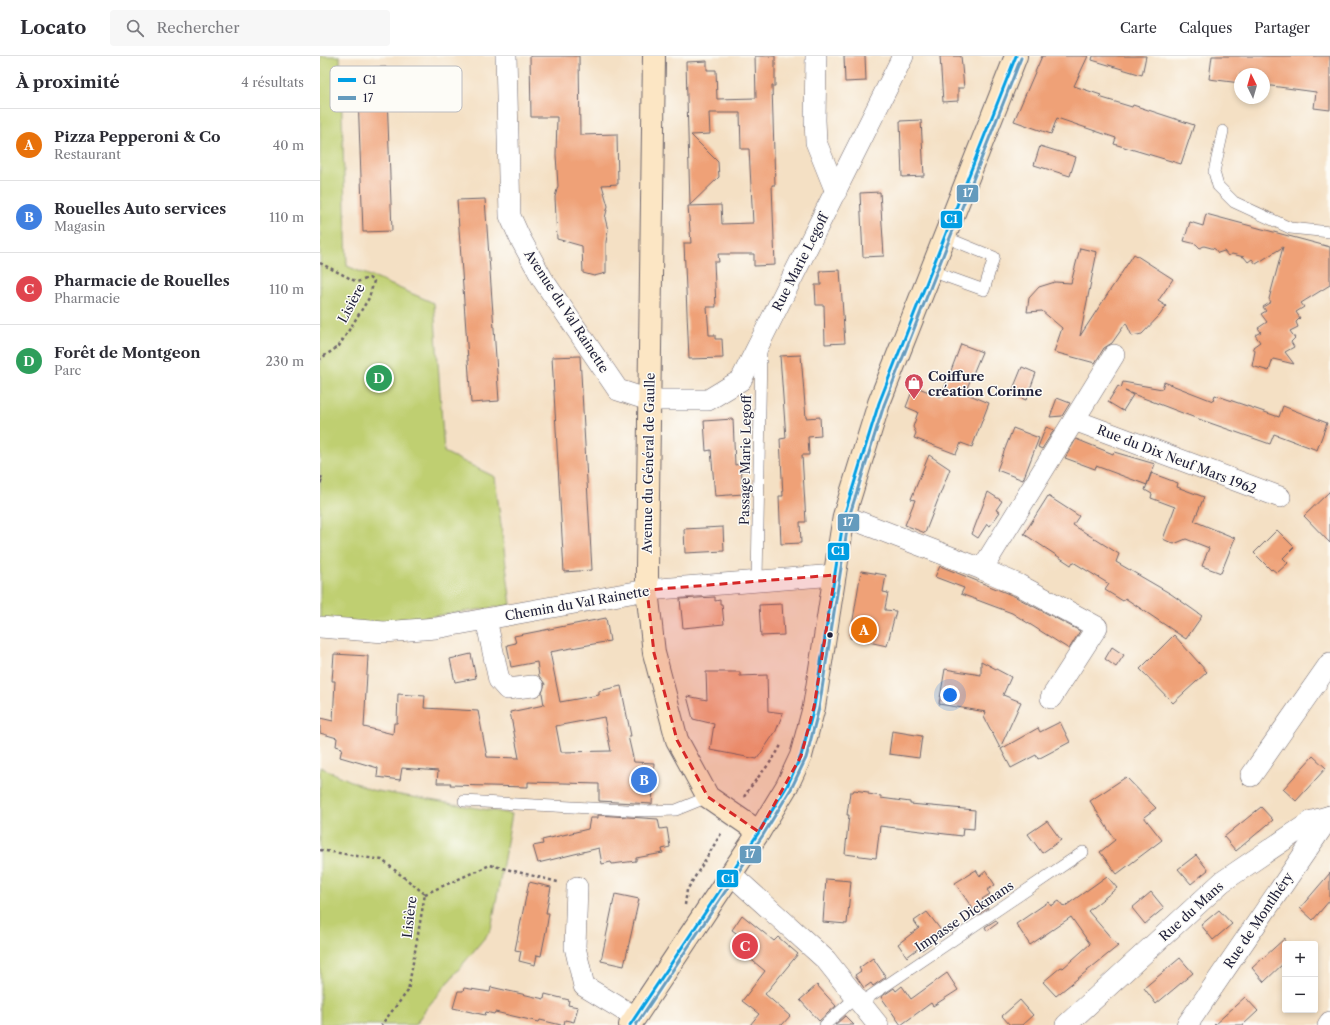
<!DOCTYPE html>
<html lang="fr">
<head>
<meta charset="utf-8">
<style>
  :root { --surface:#fff; --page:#f7f7f7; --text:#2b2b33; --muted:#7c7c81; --line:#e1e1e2; --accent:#d1495b }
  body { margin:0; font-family:"Libre Caslon Text",serif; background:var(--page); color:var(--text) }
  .controls { position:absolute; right:12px; bottom:12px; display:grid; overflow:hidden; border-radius:4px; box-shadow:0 2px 6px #0003 }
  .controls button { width:36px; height:36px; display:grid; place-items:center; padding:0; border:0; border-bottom:1px solid var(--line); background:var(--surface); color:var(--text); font:20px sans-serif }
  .compass { position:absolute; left:914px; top:12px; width:36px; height:36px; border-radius:50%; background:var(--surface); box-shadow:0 2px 6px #0003; rotate:355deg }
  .you { position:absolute; left:630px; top:639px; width:14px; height:14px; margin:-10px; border:3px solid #fff; border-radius:50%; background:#1a73e8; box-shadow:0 0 0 6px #1a73e833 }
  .badge { display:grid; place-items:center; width:26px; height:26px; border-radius:50%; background:var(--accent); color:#fff; font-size:13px; font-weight:700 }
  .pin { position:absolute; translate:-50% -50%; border:2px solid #fff; box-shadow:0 1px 4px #0006 }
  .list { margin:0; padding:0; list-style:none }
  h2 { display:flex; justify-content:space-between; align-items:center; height:52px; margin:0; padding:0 16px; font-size:17px }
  h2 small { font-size:13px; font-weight:400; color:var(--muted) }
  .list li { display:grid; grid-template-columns:26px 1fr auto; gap:12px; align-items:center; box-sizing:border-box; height:72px; padding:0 16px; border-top:1px solid var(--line) }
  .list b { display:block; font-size:15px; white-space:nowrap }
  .list p { margin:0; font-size:13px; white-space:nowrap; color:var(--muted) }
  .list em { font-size:13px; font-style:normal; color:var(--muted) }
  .icon { flex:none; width:22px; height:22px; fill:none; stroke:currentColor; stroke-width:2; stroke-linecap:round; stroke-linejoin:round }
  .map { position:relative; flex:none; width:1010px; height:969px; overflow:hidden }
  header { display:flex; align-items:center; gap:24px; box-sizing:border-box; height:56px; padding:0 20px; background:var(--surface); border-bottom:1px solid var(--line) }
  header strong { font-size:19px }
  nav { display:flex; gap:22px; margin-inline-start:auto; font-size:14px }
  .search { width:280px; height:36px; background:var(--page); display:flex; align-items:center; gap:10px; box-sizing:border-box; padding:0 14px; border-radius:4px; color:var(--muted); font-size:15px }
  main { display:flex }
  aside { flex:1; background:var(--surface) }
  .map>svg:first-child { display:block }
  .green { fill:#bfcf71; stroke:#707856 }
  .building { fill:#efa177; fill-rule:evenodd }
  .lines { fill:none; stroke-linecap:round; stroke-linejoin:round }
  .lane-casing { stroke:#6c646b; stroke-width:12 }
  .street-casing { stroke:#6c646b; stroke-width:22 }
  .secondary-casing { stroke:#6c646b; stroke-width:24 }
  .path { stroke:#6c646b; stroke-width:2.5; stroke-dasharray:3 3; stroke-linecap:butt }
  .lane { stroke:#fff; stroke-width:11 }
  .street { stroke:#fff; stroke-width:21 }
  .secondary { stroke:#fce6c4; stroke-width:22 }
  .bus-1-casing { stroke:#fdfcf7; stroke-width:6 }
  .bus-2-casing { stroke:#fdfcf7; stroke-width:6 }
  .bus-1 { stroke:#009ee3; stroke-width:3 }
  .bus-2 { stroke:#659bbd; stroke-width:3 }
  .marked { fill:#d62828; fill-opacity:0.2; stroke:#d62828; stroke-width:3; stroke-dasharray:8 5; stroke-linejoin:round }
  .bus-dot { fill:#22223b; stroke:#fdfcf7; stroke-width:1.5 }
  .labels { text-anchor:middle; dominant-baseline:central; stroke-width:3; stroke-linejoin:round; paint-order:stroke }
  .street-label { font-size:13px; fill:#22223b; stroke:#fdfcf7 }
  .poi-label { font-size:13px; font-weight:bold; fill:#22223b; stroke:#fdfcf7; text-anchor:start }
  .key { fill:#fdfcf7; stroke:#bbbbbf; stroke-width:1 }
  .key-label { font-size:11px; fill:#22223b }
  .line-badge { stroke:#fdfcf7; stroke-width:1.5 }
  .badge-label { font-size:11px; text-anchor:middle; font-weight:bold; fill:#fff }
</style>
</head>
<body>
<header>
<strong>Locato</strong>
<div class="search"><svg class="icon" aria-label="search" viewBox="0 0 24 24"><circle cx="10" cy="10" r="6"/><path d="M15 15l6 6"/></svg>Rechercher</div>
<nav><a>Carte</a><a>Calques</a><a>Partager</a></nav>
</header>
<main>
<aside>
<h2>À proximité<small>4 résultats</small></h2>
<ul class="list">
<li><span class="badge" style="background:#e8710a">A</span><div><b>Pizza Pepperoni &amp; Co</b><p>Restaurant</p></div><em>40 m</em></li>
<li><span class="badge" style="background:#3f7fe0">B</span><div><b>Rouelles Auto services</b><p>Magasin</p></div><em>110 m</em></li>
<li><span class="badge" style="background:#e0444e">C</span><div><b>Pharmacie de Rouelles</b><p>Pharmacie</p></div><em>110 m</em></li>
<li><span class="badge" style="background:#2e9e5b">D</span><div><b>Forêt de Montgeon</b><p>Parc</p></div><em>230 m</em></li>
</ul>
</aside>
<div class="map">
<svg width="1010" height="969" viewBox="0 0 1010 969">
  <rect width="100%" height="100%" fill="#fdfcf7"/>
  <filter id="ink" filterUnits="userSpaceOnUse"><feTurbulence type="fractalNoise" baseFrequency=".025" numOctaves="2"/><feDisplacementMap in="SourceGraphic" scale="8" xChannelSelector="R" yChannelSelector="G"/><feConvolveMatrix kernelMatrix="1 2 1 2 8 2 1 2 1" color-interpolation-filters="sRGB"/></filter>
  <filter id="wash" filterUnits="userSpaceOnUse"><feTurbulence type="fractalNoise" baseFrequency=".012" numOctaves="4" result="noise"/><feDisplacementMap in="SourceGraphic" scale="16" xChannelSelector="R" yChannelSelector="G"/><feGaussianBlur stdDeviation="0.9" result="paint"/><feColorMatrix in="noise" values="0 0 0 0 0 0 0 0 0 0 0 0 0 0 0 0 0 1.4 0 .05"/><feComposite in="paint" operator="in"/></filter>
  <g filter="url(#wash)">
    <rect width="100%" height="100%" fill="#f4e0c4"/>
    <g class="green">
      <path d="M0,0h20l7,210 87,37 10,149 51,25 16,128 -166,24 -25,-3z"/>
      <path d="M0,711l51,23 141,24 -21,116 -65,79 -11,16h-95z"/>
    </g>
    <g id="blocks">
      <g class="building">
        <path d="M210,0h49l1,79 37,-1 1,50 -16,1 6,21 -3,12 3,12 -2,12v31l-12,3 -11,-3 -1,-27 -25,-7 -2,-42 3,-11 -2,-31 1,-38h-26z"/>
        <path d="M435,0h20v30h-3l3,99h-3l3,80 -21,1v-12h-36l1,8h-5l2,45h-9l2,28h6v4h7l1,19 -34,1 -5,-116h7l-3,-37 33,-1 1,19 31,-1 -4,-74h-8l-1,-36h-31l1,21 -19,1 27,27 1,15 -29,28 -4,-143 21,-1v9h9l1,29 39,-1z"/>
        <path d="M524,0h21l1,25 -21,1z"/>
        <path d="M620,0h21l3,32h-6v13l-15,1z"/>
        <path d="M722,0h46l-14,30 27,9 -2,2 33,10 1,-2 61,20 -13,39 -67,-20 2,-6 -59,-20 -6,16 -37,-13z"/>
        <path d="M773,0h53l-4,19 -50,-15z"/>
        <path d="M892,0h118v54l-16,-2 2,-16 -52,-7v-11h-24v9l-31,-4z"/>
        <path d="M66,11l6,164 -29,1 -6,-164z"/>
        <path d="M601,64l3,56 -22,1 -2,-56z"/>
        <path d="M720,90l36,11 -6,19 -36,-11z"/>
        <path d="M560,136l4,64 -21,1 -3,-64z"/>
        <path d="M165,143l14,202 -28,2 -14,-203z"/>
        <path d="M886,158l124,33v38l-29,18 3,4 -8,5 4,6 -4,4 2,5 -8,4 5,7 -4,4 3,5 -9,5 9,12 -21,-5 -4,12 -17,-5 3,-15 -2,-4 7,-5 -5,-7 6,-3 -3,-4 9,-6 -6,-8 5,-3 -3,-4 8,-5 -2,-3 14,-52 -27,17 -4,-5 -4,3 -4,-5 -12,-3 -4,2 -4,-5 -6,2 -3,-4 -11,-3 -4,2 -4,-4 -12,-3 6,-19 13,4z"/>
        <path d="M760,192l17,4 -17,84 54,-82 39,25 -15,22 8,5 -6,9 -18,19 -10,2 -6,-13 -14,20 -8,5 -9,15 -41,-11 8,-24 -20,-17 -15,1 2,-14 10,-11 16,-5 16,1z"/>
        <path d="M520,214l5,73 -20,1 -1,-39h-8l-1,-20h6l-1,-14z"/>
        <path d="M641,288l21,8 -17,41 24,10 -17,44 -11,-4 -5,11 -42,-16 2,-5 -3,-6 5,-15 -12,-5 8,-21 27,11z"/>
        <path d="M481,299l5,63 14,-1 1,19 -13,1 1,18h-7l4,67h-6l1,21 -20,1 -2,-48h4l-3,-57 6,-1 -6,-82z"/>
        <path d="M260,300l12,214 -28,2 -12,-215z"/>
        <path d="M702,311l14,6 -10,27 -15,-6z"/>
        <path d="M803,326l39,7 2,-7 49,19 2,-6 64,22 4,-11 44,17 -10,27 -43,-16 -4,10 -77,-27 -68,-26 8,4 -10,16 -15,-9 10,-16 3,2z"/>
        <path d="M737,342l13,5 -8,13 -12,1z"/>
        <path d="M413,363l2,46 6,-1 2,30 -28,2 -4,-46 -5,1 -2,-30z"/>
        <path d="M726,371l8,3 -12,19 -4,-2z"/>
        <path d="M693,372l26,10 -16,42 -26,-10z"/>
        <path d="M756,383l37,15 1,-2 41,12 -8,21 -51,-19 -1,3 -30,-11z"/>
        <path d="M609,399l21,14 -25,64 -20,-8 10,-25 -4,-1z"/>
        <path d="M831,417l27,10 -1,4 27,10 -10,24 41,17 -14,35 -19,-7 7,-18 -23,-9 -12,5 -11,-5 12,-32 -24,-9 1,-4 -7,-4z"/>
        <path d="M1010,435v52l-26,-27z"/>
        <path d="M668,436l14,9 -6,9 4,2 -10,14 -3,-2 -9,14 -6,-4z"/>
        <path d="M728,440l31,20 -6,9 46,29 -3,8 55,32 31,22 -16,23 -61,-41 -2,3 -18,-11 4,-6 -36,-22 -2,3 -47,-31z"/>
        <path d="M403,471l1,24 -39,2 -1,-24z"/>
        <path d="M957,474l17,17 -11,11 5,5 -11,10 -5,-4 -1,1 -17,-17z"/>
        <path d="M620,510l74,30 66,35 -11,18 -57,-36 -51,-19 3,-6 -29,-11z"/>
        <path d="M541,515l25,4 -3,17 5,1 -3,15v2l11,1 -9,35 -37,-8z"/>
        <path d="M395,541v4l5,-1v4h2l2,20 -41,4 -3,-29z"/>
        <path d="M462,548l2,31 -23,1 -2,-31z"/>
        <path d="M286,562l4,23 -60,11 10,50 39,-7v-4l22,-5 10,50h-3l6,26 20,1 -2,41 -53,-3v-17l-71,-2v5l-78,-2 1,-2h-14l1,-12 -36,-3 -2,12 -23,-3 1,-9 -38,-11 2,-9 -6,-2 1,-8 -17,-5v-15l13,3 2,-40h-3l2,-27 34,2 -4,71 29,7 1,-11h3l1,-29 27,2 -1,12 54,3 9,46 32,1 -9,-46 34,-7 -2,-12 3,-9 -6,-8 -2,-14 -26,5 -4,-22 9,-2 -2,-7zM284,661l7,34 -50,1 -5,-26z"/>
        <path d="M854,579l33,37 -34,31 -33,-34z"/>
        <path d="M792,591l12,8 -8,12 -11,-8z"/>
        <path d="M151,598l5,24 -21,4 -5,-23z"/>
        <path d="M661,605l30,16 -8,18 18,7 -21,46 -16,-31 2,-5 -47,-8 6,-35 36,6z"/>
        <path d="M386,616h34v4l27,-1 1,36 15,2 -7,18 -19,28 -47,-9 4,-26 -21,-5 -6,-23 20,4z"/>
        <path d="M740,666l10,20 -32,17 -2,-4 -25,13 -10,-19 37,-21 2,4z"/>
        <path d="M572,675l30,5 -3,22 -30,-4z"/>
        <path d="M993,700l13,12 -30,33 -13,-12z"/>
        <path d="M806,721l30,31 -12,9 18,23 -45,34 -17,-22 15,-12 -25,-39z"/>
        <path d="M534,734l14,2v2l13,2v2l29,4v2l65,6 -1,19 -11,-1 -1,8 -82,-10 -4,32 -31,-4 4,-39h-2l3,-23h3z"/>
        <path d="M941,751l12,13 -37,31 -12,-14z"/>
        <path d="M278,759l60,4 2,10 7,-1 3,19 -8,2 1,4 -27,5v3l-24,3 -1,-2 -9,2 -3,-16 -61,15 -5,-17 10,-2 -1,-4 46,-11 2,-11h8z"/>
        <path d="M727,765l14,19 -19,13 -14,-19z"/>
        <path d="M876,799l12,15 -17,14 -13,-15z"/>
        <path d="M656,814l4,6 6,-5 9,14 -8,5 3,4 -8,5 6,9 -11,7 -22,-32z"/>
        <path d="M1010,817v27l-17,20 -13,-12z"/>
        <path d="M787,820l10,12 -29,23 30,35 -62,50 -13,-14 18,-15 2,1 27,-24 -19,-27 -41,28 -14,-21 32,-22 3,4 8,-5 5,6z"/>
        <path d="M506,823l25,2 -4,43 -24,-2z"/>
        <path d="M209,826l22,5 -5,26h3l-3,18 -5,25 -4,-1 -2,10 -16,-4 2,-10 -6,-1z"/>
        <path d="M831,836l13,16 -19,16 -13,-16z"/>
        <path d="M295,838l24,5 -15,67 -23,-5z"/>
        <path d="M899,854l13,14 -19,16 -12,-15z"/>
        <path d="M607,856l17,22 -22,16 -2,-3 -13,10 -9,-13 21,-16 -5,-7z"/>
        <path d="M422,859l32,26 4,-4 20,17 -33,40 25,22 -8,9h-32l9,-11 -17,-13 23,-30 -29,-24 7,-9 -11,-8z"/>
        <path d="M676,864l2,3 -11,8 -2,-4z"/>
        <path d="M965,882v24l-21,20 -12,-14z"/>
        <path d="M553,902l13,19 -13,9 -2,-3 -7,5 -9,-13 6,-4 -2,-3z"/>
        <path d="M860,902l13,15 -37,31 -12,-16z"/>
        <path d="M627,917l11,17 -25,16 -2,-3 -30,22 -20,-28 13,-9 2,3 6,-5 9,13z"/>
        <path d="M497,929l19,21 -17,15 -19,-21z"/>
        <path d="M171,931l53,12 1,-5 24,6 -1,5 10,2 -4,15 -9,-2 -1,5h-3l-21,-5 -1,2 -44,-10 -1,2 -8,-2 -1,3 -32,-7 5,-17h5l1,-3 26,4z"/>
        <path d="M925,941l13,14 -15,14h-29z"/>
        <path d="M700,944l13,15 -11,10h-12l-8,-9z"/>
        <path d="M525,960l9,9h-19z"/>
      </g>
    </g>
  </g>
  <g filter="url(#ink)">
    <use href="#blocks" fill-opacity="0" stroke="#6c646b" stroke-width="1"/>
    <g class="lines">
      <g class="lane-casing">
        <g id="lane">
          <path d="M903,75l-9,41 4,14 16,16 56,26 40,4"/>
          <path d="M611,215l53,19 10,-33 -49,-20"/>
          <path d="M437,525l4,-231"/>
          <path d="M144,745l181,10 31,-1 32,-13"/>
          <path d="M540,947l223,-151"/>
          <path d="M505,969l31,-28"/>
        </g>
      </g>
      <g class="street-casing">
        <g id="street">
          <path d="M186,0l4,160 10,22 23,42 75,110 31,10h59l33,-20 162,-324"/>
          <path d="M496,0l-1,64 1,22 20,50"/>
          <path d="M754,364l40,-65"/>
          <path d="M524,460l138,53 92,-149 206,77"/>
          <path d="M662,513l37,16 78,42 -46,71"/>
          <path d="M166,563l13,61 8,9 26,-3"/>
          <path d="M0,571l64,5 52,-4 211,-38 188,-15"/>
          <path d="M931,720l79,-113"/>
          <path d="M411,818l95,86 52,65"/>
          <path d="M257,831l-2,60 9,39 51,31"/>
          <path d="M746,969l156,-143 90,-61 18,-5"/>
          <path d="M867,969l143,-209"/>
          <path d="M1008,969l2,-3"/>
        </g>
      </g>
      <g class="secondary-casing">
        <g id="secondary">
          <path d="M334,0l-7,512v22l7,63 23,87 31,57 51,35"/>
          <path d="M310,969l129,-193 28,-46 14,-30 13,-49 30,-191 35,-113 137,-347"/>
        </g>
      </g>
      <g class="path">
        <path d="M0,207l37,19 12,-4 5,3 -5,17 -30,48 -19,13"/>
        <path d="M0,421l3,1 -3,6"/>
        <path d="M424,741c11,-19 28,-33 37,-52"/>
        <path d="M0,794l62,10 43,34 -17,97 -27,34"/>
        <path d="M105,838l65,-29 68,17"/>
        <path d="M365,849l2,-15 35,-58"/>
      </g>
      <use href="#lane" class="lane"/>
      <use href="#street" class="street"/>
      <use href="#secondary" class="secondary"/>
      <g class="bus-1-casing">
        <path id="bus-1" d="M310,969l129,-193 28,-46 14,-30 13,-49 30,-191 35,-113 137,-347"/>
      </g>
      <g class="bus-2-casing">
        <path id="bus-2" d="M316,969l127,-190 28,-46 15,-31 13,-50 30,-191 35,-112 137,-347"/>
      </g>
      <use href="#bus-1" class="bus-1"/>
      <use href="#bus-2" class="bus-2"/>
    </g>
  </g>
  <path class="marked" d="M515,519l-21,132 -13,49 -42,76 -51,-35 -31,-57 -23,-87 -7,-63z"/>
  <defs>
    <g id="shop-pin" transform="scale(1)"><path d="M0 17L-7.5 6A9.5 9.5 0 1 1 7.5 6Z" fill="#d1495b" stroke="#fdfcf7"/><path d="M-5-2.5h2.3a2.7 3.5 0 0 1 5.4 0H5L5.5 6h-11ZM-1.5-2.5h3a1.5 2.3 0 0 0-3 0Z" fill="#fff"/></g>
  </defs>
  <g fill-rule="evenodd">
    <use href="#shop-pin" x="594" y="327"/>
  </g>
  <circle class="bus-dot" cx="510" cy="579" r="3.5"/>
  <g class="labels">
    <g class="street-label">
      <text transform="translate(480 206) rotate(-63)">Rue Marie Legoff</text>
      <text transform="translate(31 247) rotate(-62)">Lisière</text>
      <text transform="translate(247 255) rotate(57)">Avenue du Val Rainette</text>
      <text transform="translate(857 403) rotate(21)">Rue du Dix Neuf Mars 1962</text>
      <text transform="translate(425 404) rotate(-89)">Passage Marie Legoff</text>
      <text transform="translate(328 407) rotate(-89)">Avenue du Général de Gaulle</text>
      <text transform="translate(257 547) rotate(-10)">Chemin du Val Rainette</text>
      <text transform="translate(871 855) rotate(-42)">Rue du Mans</text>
      <text transform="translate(644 860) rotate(-34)">Impasse Dickmans</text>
      <text transform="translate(89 861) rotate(-83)">Lisière</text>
      <text transform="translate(938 864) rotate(-56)">Rue de Montlhéry</text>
    </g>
    <g class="poi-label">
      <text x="608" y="320">Coiffure<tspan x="608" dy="15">création Corinne</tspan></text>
    </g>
  </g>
  <rect x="10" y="10" width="132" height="46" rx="6" class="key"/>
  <rect x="18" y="22" width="18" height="4" fill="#009ee3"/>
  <rect x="18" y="40" width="18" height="4" fill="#659bbd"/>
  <g class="key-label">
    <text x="43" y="28">C1</text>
    <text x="43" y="46">17</text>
  </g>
  <g class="line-badge">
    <rect x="636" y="128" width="23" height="19" rx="4" fill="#659bbd"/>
    <rect x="620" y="154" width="23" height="19" rx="4" fill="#009ee3"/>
    <rect x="517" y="457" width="23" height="19" rx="4" fill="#659bbd"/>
    <rect x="507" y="486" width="23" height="19" rx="4" fill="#009ee3"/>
    <rect x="419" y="789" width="23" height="19" rx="4" fill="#659bbd"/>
    <rect x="396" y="813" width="23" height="19" rx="4" fill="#009ee3"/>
  </g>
  <g class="badge-label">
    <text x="648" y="141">17</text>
    <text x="631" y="167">C1</text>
    <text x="528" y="470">17</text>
    <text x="518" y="499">C1</text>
    <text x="430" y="802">17</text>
    <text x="408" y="827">C1</text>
  </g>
</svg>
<div class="controls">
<button>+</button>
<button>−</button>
</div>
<svg class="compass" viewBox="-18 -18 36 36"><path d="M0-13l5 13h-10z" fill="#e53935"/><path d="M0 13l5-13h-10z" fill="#7c7c81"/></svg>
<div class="you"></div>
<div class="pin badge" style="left:544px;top:574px;background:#e8710a">A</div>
<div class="pin badge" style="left:324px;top:724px;background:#3f7fe0">B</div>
<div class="pin badge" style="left:425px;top:890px;background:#e0444e">C</div>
<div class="pin badge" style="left:59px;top:322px;background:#2e9e5b">D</div>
</div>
</main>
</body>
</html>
